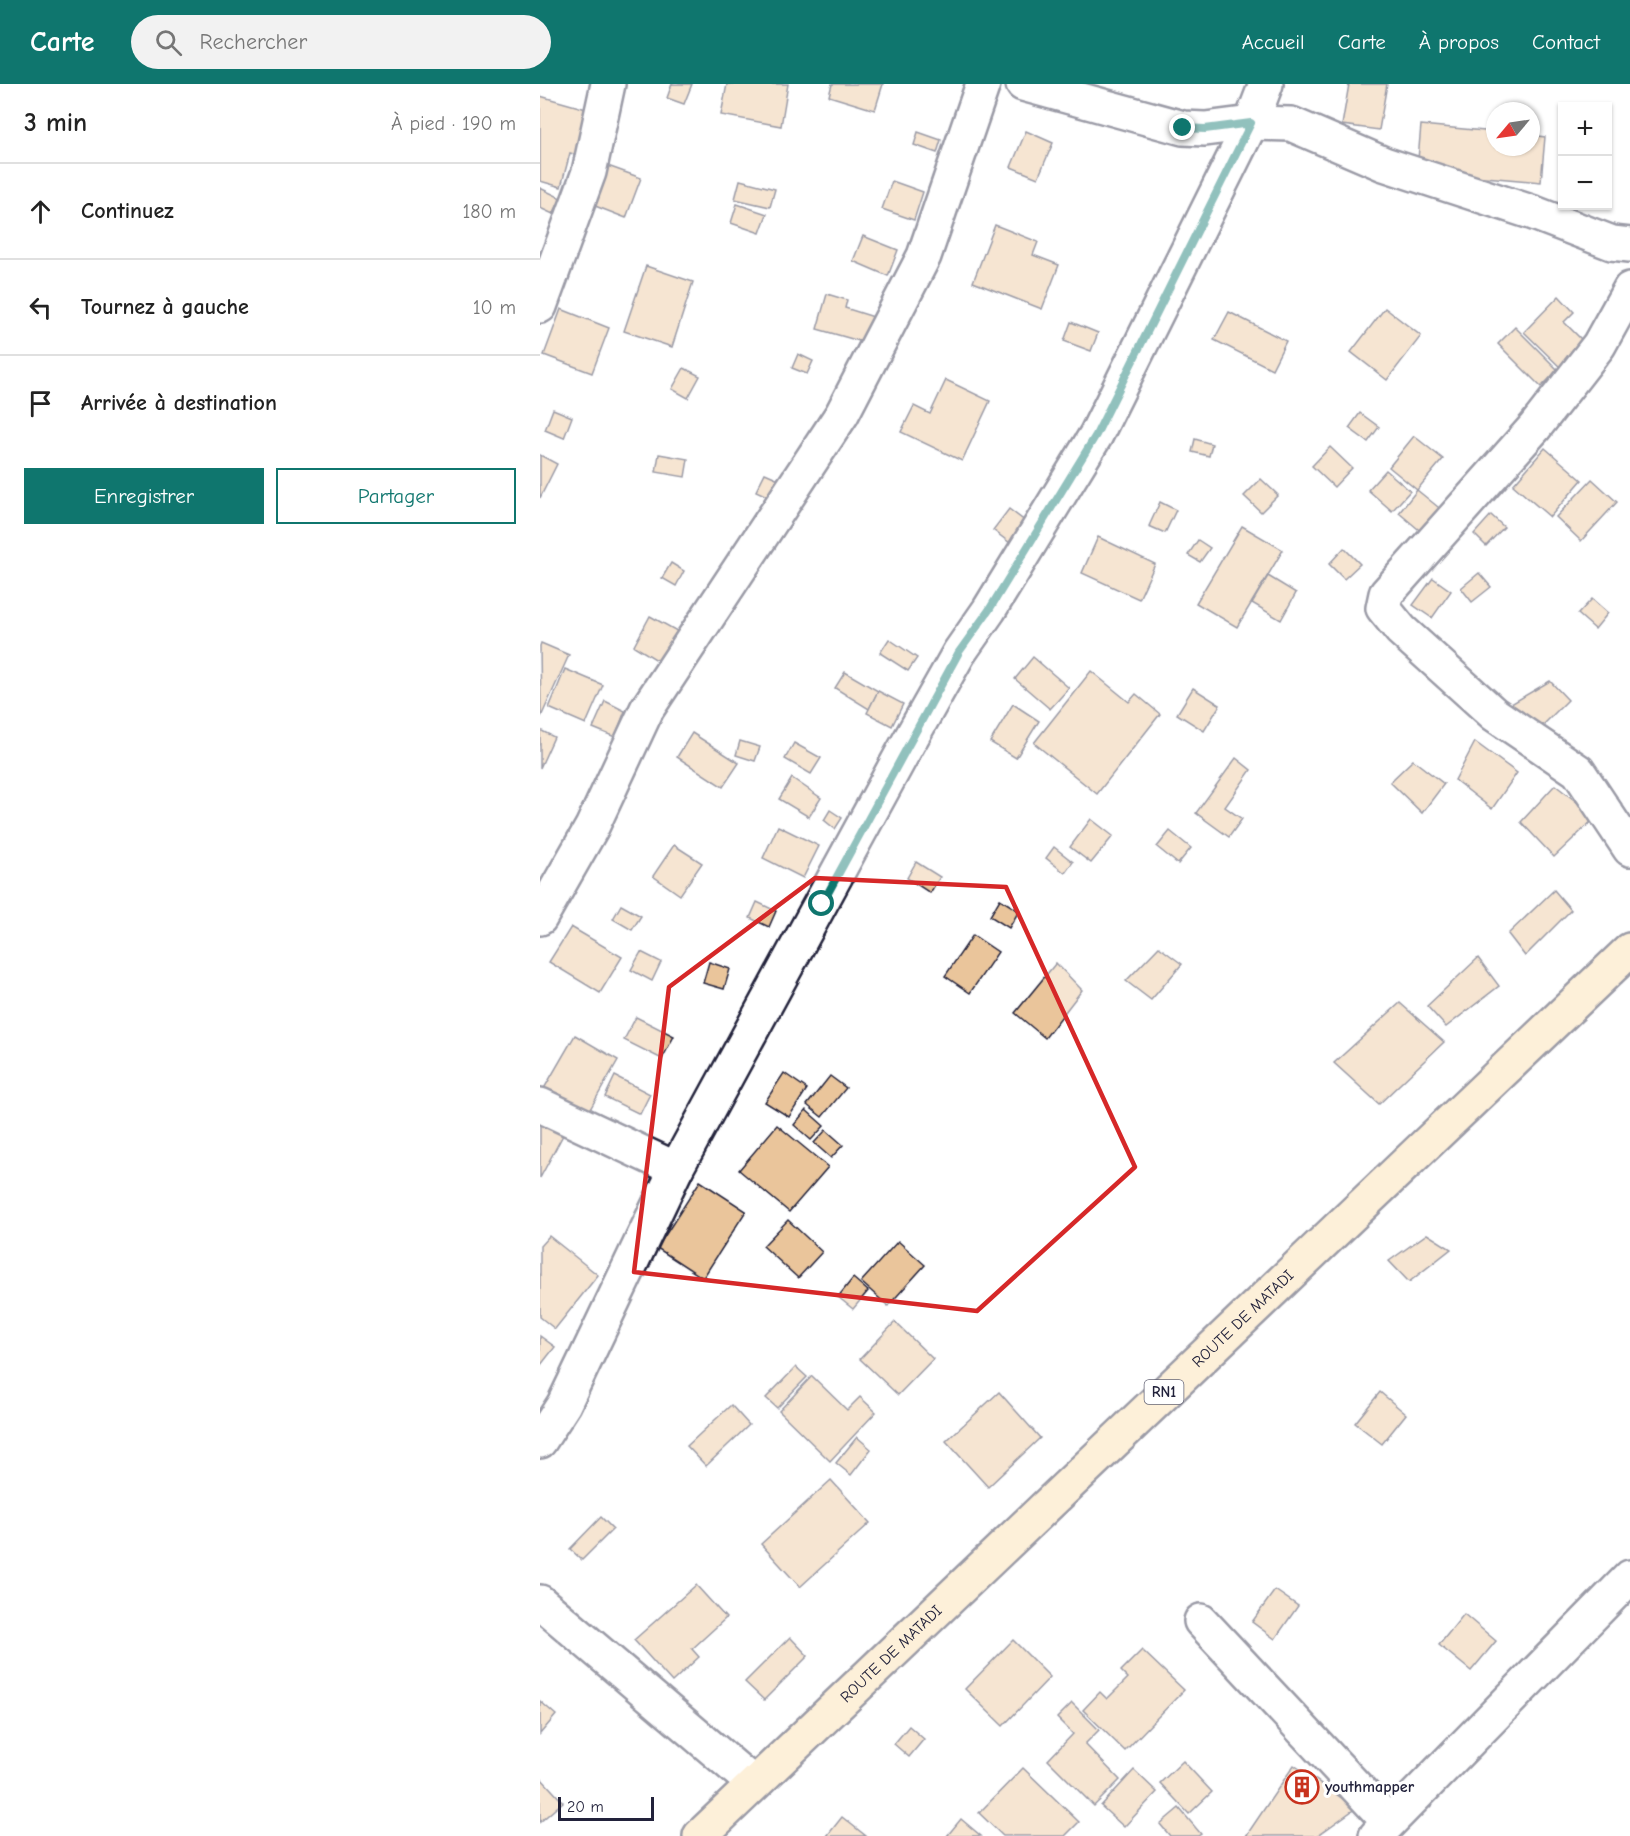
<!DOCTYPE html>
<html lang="fr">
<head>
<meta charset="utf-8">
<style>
  :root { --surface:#fff; --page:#f2f2f2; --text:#222; --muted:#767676; --line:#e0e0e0; --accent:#0f766e }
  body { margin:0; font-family:"Comic Neue",sans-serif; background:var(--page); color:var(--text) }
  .controls { position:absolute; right:18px; top:18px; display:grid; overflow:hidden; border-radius:0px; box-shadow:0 2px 4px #0004 }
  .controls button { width:54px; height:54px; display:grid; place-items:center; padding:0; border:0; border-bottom:2px solid var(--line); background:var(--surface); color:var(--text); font:30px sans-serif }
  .compass { position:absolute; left:946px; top:18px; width:54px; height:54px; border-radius:50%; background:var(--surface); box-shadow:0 2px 4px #0004; rotate:241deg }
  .scale { position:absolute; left:18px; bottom:15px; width:96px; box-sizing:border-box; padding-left:6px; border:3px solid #22223b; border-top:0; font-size:16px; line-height:21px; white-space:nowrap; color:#22223b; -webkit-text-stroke:4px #fff; paint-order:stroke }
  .stop { position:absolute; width:18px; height:18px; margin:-14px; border:4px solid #0f766e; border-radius:50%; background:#fff }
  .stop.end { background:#0f766e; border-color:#fff; box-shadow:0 2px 6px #0008 }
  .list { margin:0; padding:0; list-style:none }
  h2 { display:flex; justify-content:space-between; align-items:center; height:78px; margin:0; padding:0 24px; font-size:26px }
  h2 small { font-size:20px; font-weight:400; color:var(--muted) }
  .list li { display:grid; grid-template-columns:39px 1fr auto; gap:18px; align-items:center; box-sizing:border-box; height:96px; padding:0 24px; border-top:2px solid var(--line) }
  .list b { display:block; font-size:22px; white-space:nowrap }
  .list em { font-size:20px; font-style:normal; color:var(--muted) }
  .actions { display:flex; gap:12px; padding:18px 24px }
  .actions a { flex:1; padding:14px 0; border:2px solid var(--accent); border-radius:0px; text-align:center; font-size:21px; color:var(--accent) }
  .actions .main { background:var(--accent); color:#fff }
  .icon { flex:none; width:33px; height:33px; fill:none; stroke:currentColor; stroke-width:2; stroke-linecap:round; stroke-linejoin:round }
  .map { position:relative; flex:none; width:1090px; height:1752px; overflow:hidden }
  header { display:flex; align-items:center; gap:36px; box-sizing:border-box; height:84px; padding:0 30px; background:var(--accent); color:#fff }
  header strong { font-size:28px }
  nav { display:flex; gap:33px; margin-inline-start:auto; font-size:21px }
  .search { width:420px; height:54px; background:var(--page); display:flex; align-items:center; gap:15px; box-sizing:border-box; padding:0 21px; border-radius:33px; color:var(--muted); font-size:22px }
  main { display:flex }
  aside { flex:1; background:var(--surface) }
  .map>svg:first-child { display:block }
  .building { fill:#eac59b; stroke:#22223b; stroke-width:1.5 }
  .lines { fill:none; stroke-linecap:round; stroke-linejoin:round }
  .minor-casing { stroke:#22223b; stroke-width:38 }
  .highway-casing { stroke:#22223b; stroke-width:38 }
  .minor { stroke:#fff; stroke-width:33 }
  .highway { stroke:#fbddab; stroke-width:33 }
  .route { stroke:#0f766e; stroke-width:8 }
  .marked { fill:none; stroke:#d62828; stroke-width:4.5; stroke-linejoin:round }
  .labels { text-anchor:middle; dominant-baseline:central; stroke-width:6; stroke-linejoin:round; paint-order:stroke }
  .shield { fill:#fff; stroke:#646476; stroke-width:1.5 }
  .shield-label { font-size:15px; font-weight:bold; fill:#22223b }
  .street-label { font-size:16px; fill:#22223b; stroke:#fff }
  .poi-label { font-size:16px; font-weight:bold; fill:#22223b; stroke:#fff; text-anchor:start }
</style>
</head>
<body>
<header>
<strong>Carte</strong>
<div class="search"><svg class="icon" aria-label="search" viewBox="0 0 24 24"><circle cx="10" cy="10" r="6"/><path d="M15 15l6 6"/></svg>Rechercher</div>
<nav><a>Accueil</a><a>Carte</a><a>À propos</a><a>Contact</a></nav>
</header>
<main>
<aside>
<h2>3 min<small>À pied · 190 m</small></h2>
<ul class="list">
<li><svg class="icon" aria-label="ahead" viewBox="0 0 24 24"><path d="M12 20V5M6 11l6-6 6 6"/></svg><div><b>Continuez</b></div><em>180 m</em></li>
<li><svg class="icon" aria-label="left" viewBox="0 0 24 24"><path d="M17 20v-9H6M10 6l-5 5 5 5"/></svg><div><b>Tournez à gauche</b></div><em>10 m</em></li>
<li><svg class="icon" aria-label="arrive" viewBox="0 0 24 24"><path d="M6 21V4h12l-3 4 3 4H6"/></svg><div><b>Arrivée à destination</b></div></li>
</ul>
<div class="actions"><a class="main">Enregistrer</a><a>Partager</a></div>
</aside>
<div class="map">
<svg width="1090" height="1752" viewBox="0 0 1090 1752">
  <rect width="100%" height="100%" fill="#fff"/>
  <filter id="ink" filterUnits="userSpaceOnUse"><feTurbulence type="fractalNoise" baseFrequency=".0167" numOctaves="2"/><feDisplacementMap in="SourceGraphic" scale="12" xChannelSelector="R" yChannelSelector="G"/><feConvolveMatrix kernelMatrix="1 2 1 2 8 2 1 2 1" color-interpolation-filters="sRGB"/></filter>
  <g filter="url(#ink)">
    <g class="building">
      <path d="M132,0h20l-8,20 -17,-6z"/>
      <path d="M187,0h61l-7,42 -60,-11z"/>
      <path d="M292,0h51l-8,26 -46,-14z"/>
      <path d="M809,0h38l-8,46 -37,-5z"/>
      <path d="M0,12l57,16 -13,45 -14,-4 -9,34 -21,-6z"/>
      <path d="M881,41l74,7v15h36v-12l14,2 -4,45 -124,-11z"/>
      <path d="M486,47l27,12 -15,35 -27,-11z"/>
      <path d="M378,48l23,8 -4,13 -23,-8z"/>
      <path d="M65,81l36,13 -15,40 -36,-14z"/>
      <path d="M200,96l35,9 -5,18 -35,-8z"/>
      <path d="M352,97l31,11 -9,28 -32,-11z"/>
      <path d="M0,104l21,10 -8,16 -13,-6z"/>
      <path d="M197,120l30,10 -7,19 -29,-10z"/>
      <path d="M455,141l43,17 -5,13 26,10 -17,44 -69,-27z"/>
      <path d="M323,152l35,14 -10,26 -35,-15z"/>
      <path d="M106,182l47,16 -21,65 -48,-16z"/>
      <path d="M287,210l20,6 -2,8 32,10 -7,26 -53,-15z"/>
      <path d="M1019,212l15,16 -10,10 27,27 -24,25 -43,-42z"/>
      <path d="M845,224l36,28 -34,44 -36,-28z"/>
      <path d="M21,225l48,19 -17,45 -48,-18z"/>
      <path d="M689,228l57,29 -14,28 -58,-29z"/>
      <path d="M531,238l27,11 -7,18 -27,-10z"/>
      <path d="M975,243l43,43 -17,17 -43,-43z"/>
      <path d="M258,270l15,7 -6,13 -15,-6z"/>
      <path d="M144,284l16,8 -12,22 -16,-9z"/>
      <path d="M406,296l44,21 -28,60 -61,-29 13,-26 16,8z"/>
      <path d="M13,325l19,8 -8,21 -19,-8z"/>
      <path d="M820,329l19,14 -11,15 -19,-14z"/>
      <path d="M874,352l29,23 -26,31 -28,-23z"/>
      <path d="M655,355l17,5 -3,12 -17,-4z"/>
      <path d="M790,363l22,21 -18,19 -22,-21z"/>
      <path d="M1005,364l37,32 -32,37 -37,-32z"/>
      <path d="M119,370l29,5 -3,18 -29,-5z"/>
      <path d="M0,371l17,9 -17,34z"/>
      <path d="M846,386l24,21 -18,20 -24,-21z"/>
      <path d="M225,389l23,10 -8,19 -24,-11z"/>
      <path d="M721,395l17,16 -17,17 -17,-16z"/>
      <path d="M1052,395l25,23 -36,39 -25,-24z"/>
      <path d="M877,406l26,21 -19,23 -25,-21z"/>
      <path d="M620,418l16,8 -11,23 -16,-7z"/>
      <path d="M469,425l21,16 -16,21 -21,-16z"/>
      <path d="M951,431l13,12 -18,19 -12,-12z"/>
      <path d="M702,442l41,24 -46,77 -41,-24z"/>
      <path d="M558,453l57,27 -16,35 -57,-26z"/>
      <path d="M658,456l12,8 -10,14 -12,-7z"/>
      <path d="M804,464l16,16 -16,15 -15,-15z"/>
      <path d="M131,479l13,8 -8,15 -14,-8z"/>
      <path d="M939,489l12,14 -19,15 -11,-14z"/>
      <path d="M728,492l28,17 -15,27 -29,-17z"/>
      <path d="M893,494l18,13 -19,27 -19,-13z"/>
      <path d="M1052,515l16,14 -13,16 -17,-15z"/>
      <path d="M110,532l27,15 -17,31 -26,-16z"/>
      <path d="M349,555l28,19 -9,13 -28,-18z"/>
      <path d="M1,559l28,12 -28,62 -1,-71z"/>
      <path d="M493,573l36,31 -19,21 -35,-30z"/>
      <path d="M25,585l38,16 -17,39 -37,-16z"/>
      <path d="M551,587l38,31 7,-8 24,20 -63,80 -63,-51z"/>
      <path d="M305,588l33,19 -9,18 -34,-21z"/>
      <path d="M1010,597l18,19 -38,38 -36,-24z"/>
      <path d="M653,604l27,17 -16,26 -27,-17z"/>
      <path d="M338,607l25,13 -11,22 -25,-13z"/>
      <path d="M65,617l20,10 -10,26 -22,-9z"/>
      <path d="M473,620l26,17 -23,37 -26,-16z"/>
      <path d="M0,646l14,7 -14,31z"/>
      <path d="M152,649l47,30 -16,24 -46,-30z"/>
      <path d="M200,657l20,6 -5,14 -19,-6z"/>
      <path d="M935,658l42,31 -25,36 -37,-29z"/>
      <path d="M254,659l27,15 -10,16 -26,-15z"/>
      <path d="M696,674l15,12 -26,37 17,12 -13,18 -33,-24z"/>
      <path d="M873,676l31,24 -22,29 -32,-31z"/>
      <path d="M252,694l29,20 -12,19 -30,-18z"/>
      <path d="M1015,701l41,32 -42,40 -33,-35z"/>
      <path d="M290,726l12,8 -7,11 -11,-9z"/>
      <path d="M551,735l22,17 -22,27 -21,-16z"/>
      <path d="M238,742l41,20 -16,32 -40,-20z"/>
      <path d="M630,747l21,17 -13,16 -21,-17z"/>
      <path d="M134,761l28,18 -22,32 -27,-19z"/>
      <path d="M514,763l19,15 -8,11 -19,-15z"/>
      <path d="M376,778l24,15 -10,16 -23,-15z"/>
      <path d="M1014,806l17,20 -46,46 -17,-22z"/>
      <path d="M460,815l19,12 -10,17 -19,-12z"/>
      <path d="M217,818l19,9 -7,16 -19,-9z"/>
      <path d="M81,821l20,11 -9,14 -19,-11z"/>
      <path d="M31,843l51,30 -22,36 -51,-31z"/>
      <path d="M433,851l25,17 -28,41 -25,-17z"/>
      <path d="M619,863l23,17 -31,36 -25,-19z"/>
      <path d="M101,868l20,10 -9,19 -21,-11z"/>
      <path d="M938,874l21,28 -53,41 -19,-21z"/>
      <path d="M169,878l21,7 -6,20 -21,-6z"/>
      <path d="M516,879l26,27 -37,48 -30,-25z"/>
      <path d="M860,919l44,39 -65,62 -45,-41z"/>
      <path d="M96,933l38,19 -12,23 -38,-19z"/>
      <path d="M35,951l43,25 -33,58 -43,-26z"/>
      <path d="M244,989l23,16 -18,28 -24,-15z"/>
      <path d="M75,992l35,18 -10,20 -35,-17z"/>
      <path d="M290,992l16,12 -24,29 -15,-12z"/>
      <path d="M266,1026l18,16 -13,14 -17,-15z"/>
      <path d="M0,1038l23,13 -23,43z"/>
      <path d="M237,1041l51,42 -39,45 -50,-42z"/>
      <path d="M286,1046l17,15 -12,13 -17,-15z"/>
      <path d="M160,1097l46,30 -43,67 -46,-30z"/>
      <path d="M248,1136l34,32 -24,26 -35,-32z"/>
      <path d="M887,1150l24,15 -42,33 -20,-21z"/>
      <path d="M9,1152l49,39 -43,54 -15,-12v-71z"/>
      <path d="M358,1157l27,24 -37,41 -27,-24z"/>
      <path d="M313,1194l15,13 -15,18 -15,-12z"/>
      <path d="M355,1238l38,37 -35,36 -38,-36z"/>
      <path d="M0,1252l15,11 -15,19z"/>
      <path d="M256,1283l11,10 -30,31 -11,-10z"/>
      <path d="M272,1292l35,34 13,-13 16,15 -46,49 -51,-50z"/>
      <path d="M459,1308l41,46 -52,49 -42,-46z"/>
      <path d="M840,1308l26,22 -24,30 -27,-21z"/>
      <path d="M191,1321l18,20 -43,41 -19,-20z"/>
      <path d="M317,1353l14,12 -20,26 -15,-12z"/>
      <path d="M291,1396l39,43 -70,64 -39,-43z"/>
      <path d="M61,1433l12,12 -31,31 -12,-11z"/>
      <path d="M156,1501l30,33 -34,31 7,8 -27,25 -38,-42z"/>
      <path d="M735,1506l23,16 -23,33 -23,-17z"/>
      <path d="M924,1530l32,27 -25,30 -32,-26z"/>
      <path d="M250,1553l18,19 -44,44 -19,-18z"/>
      <path d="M473,1556l37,37 -47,49 -38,-37z"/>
      <path d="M602,1566l42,40 -59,61 -42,-41 17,-18 7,7 21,-21 -7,-7z"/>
      <path d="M0,1617l16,14 -16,19z"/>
      <path d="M532,1619l27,27 -14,14 35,36 -26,26 -46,-46 25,-26 -16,-16z"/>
      <path d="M369,1642l15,13 -15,18 -15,-13z"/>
      <path d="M643,1677l29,31 -23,22 -29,-31z"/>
      <path d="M754,1681l62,43 -39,28h-71z"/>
      <path d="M483,1684l56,54 -14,14h-62l-24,-23z"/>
      <path d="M594,1686l23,22 -33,35 -23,-21z"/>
      <path d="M0,1693l23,25 -23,20z"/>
      <path d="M639,1724l22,26 -3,2h-28l-10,-12z"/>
      <path d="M302,1733l24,19h-39z"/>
      <path d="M421,1735l20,17h-34z"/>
    </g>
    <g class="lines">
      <g class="minor-casing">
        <g id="minor">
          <path d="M483,0l160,44 22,1 46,-6 40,1 93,40 150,49 78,30 18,2"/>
          <path d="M1090,205l-31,56 -64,82 -149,167 -3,14 18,22 93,84 84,57 52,78"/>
          <path d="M0,222l49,-134 19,-88"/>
          <path d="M0,834l52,-91 55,-118 195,-295 82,-158 59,-172"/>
          <path d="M0,1021l136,64"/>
          <path d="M0,1357l24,-37 112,-235 226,-415 57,-101 30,-43 107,-175 155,-312 15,-39"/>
          <path d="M0,1518l214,182"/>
          <path d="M661,1537l188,201"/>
          <path d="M836,1752l254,-259"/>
        </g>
      </g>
      <g class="highway-casing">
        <g id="highway">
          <path id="s1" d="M160,1752l930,-886"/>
        </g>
      </g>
      <use href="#minor" class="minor"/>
      <use href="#highway" class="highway"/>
    </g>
  </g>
  <g class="lines" filter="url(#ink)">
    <path class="route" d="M282,820l137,-252 30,-42 107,-175 155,-312 -46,6 -22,-1"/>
  </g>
  <path d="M0 0H1090V1752H0ZM275,794l191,9 129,280 -158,144 -343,-39 35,-285z" fill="#fff" fill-opacity=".55" fill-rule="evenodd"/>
  <path class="marked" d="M275,794l191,9 129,280 -158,144 -343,-39 35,-285z"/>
  <defs>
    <g id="building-ring" transform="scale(1.725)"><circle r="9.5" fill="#fff" stroke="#c8321e" stroke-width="1.5"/><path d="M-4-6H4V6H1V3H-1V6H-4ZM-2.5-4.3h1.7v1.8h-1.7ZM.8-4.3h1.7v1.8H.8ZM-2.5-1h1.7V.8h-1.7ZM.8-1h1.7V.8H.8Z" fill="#c8321e"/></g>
  </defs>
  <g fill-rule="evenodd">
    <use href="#building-ring" x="762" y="1703"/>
  </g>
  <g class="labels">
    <rect class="shield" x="604.5" y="1296" width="39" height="24" rx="4.5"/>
    <g class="shield-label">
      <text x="624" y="1308">RN1</text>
    </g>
    <g class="street-label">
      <text stroke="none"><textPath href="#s1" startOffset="750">ROUTE DE MATADI</textPath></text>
      <text stroke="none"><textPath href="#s1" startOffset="264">ROUTE DE MATADI</textPath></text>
    </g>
    <g class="poi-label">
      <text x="785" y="1703">youthmapper</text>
    </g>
  </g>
</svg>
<div class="controls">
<button>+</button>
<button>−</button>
</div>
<svg class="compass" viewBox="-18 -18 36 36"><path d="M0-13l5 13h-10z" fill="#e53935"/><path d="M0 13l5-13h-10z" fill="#767676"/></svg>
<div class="scale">20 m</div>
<div class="stop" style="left:282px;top:820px"></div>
<div class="stop end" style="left:643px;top:44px"></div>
</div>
</main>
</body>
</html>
